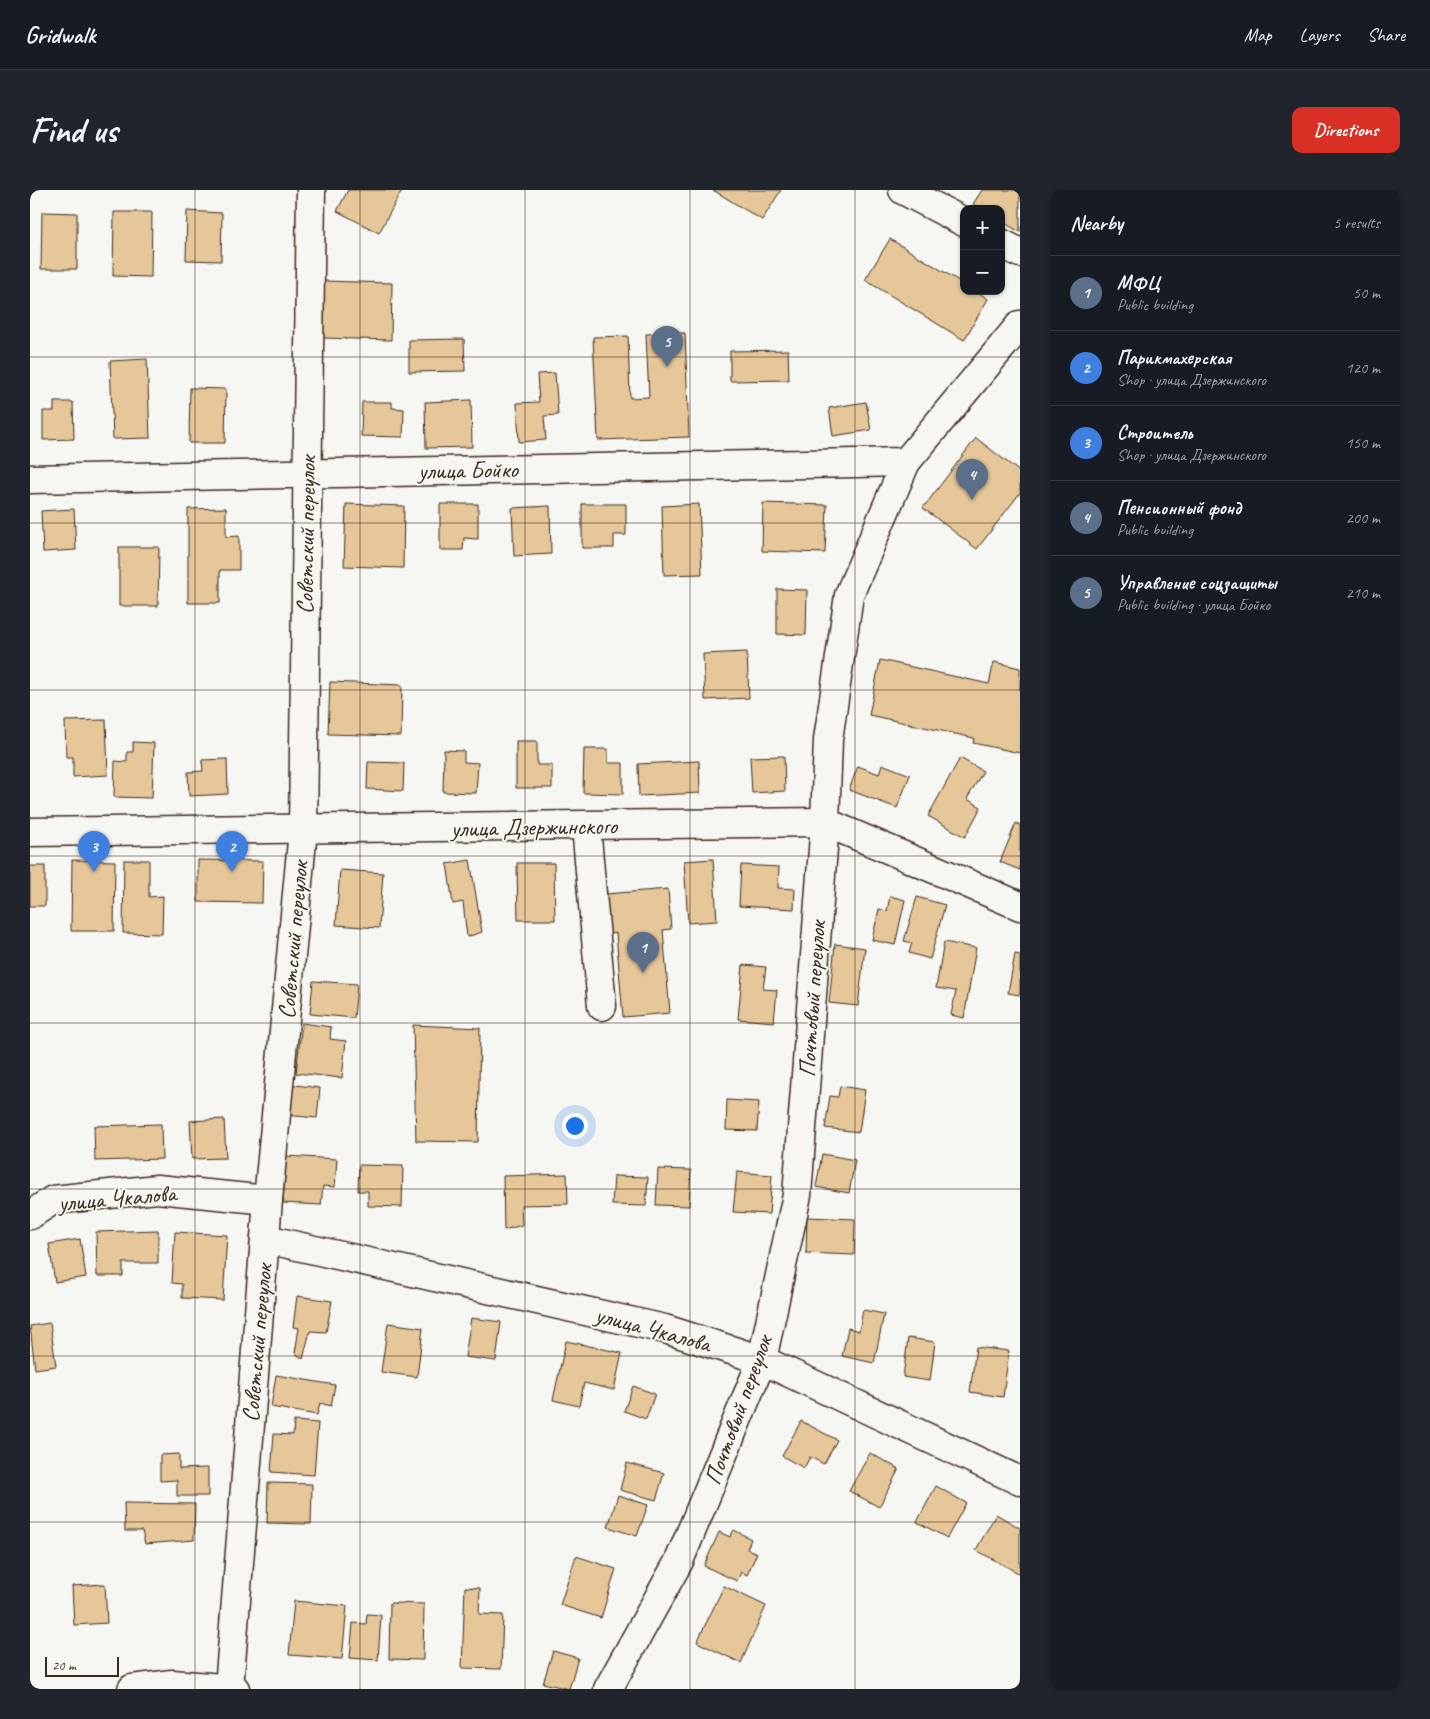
<!DOCTYPE html>
<html lang="en">
<head>
<meta charset="utf-8">
<style>
  :root { --surface:#171b24; --page:#20242c; --text:#f1f3f6; --muted:#9ea1a6; --line:#363941; --accent:#d93025 }
  body { margin:0; font-family:Caveat,sans-serif; background:var(--page); color:var(--text) }
  .controls { position:absolute; right:15px; top:15px; display:grid; overflow:hidden; border-radius:10px; box-shadow:0 1px 4px #0004 }
  .controls button { width:45px; height:45px; display:grid; place-items:center; padding:0; border:0; border-bottom:1px solid var(--line); background:var(--surface); color:var(--text); font:25px sans-serif }
  .scale { position:absolute; left:15px; bottom:12px; width:74px; box-sizing:border-box; padding-left:5px; border:2px solid #3b2a1e; border-top:0; font-size:14px; line-height:18px; white-space:nowrap; color:#3b2a1e; -webkit-text-stroke:4px #f6f6f2; paint-order:stroke }
  .you { position:absolute; left:544px; top:935px; width:18px; height:18px; margin:-12px; border:4px solid #fff; border-radius:50%; background:#1a73e8; box-shadow:0 0 0 8px #1a73e833 }
  .badge { display:grid; place-items:center; width:32px; height:32px; border-radius:50%; background:var(--accent); color:#fff; font-size:16px; font-weight:700 }
  .pin { position:absolute; translate:-50% -41px; filter:drop-shadow(0 1px 2px #0008) }
  .pin::after { content:''; position:absolute; top:26px; width:18px; height:15px; background:inherit; clip-path:polygon(0 0,100% 0,50% 100%) }
  .list { margin:0; padding:0; list-style:none }
  h2 { display:flex; justify-content:space-between; align-items:center; height:65px; margin:0; padding:0 20px; font-size:21px }
  h2 small { font-size:16px; font-weight:400; color:var(--muted) }
  .list li { display:grid; grid-template-columns:32px 1fr auto; gap:15px; align-items:center; box-sizing:border-box; height:75px; padding:0 20px; border-top:1px solid var(--line) }
  .list b { display:block; font-size:19px; white-space:nowrap }
  .list p { margin:0; font-size:16px; white-space:nowrap; color:var(--muted) }
  .list em { font-size:16px; font-style:normal; color:var(--muted) }
  .map { position:relative; flex:none; width:990px; height:1499px; overflow:hidden; border-radius:10px }
  header { display:flex; align-items:center; gap:30px; box-sizing:border-box; height:70px; padding:0 25px; background:var(--surface); border-bottom:1px solid var(--line) }
  header strong { font-size:24px }
  nav { display:flex; gap:28px; margin-inline-start:auto; font-size:18px }
  .intro { display:flex; align-items:center; justify-content:space-between; box-sizing:border-box; height:120px; padding:0 30px }
  h1 { margin:0; font-size:35px }
  .button { padding:12px 22px; border-radius:10px; background:var(--accent); color:#fff; font-size:18px; font-weight:700 }
  main { display:flex; gap:30px; padding:0 30px }
  aside { flex:1; background:var(--surface); border-radius:10px; box-shadow:0 1px 4px #0004 }
  .map>svg:first-child { display:block }
  .building { fill:#e6c799; stroke:#3b2a1e }
  .lines { fill:none; stroke-linecap:round; stroke-linejoin:round }
  .minor-casing { stroke:#3b2a1e; stroke-width:31 }
  .minor { stroke:#f6f6f2; stroke-width:28 }
  .grid { fill:none; stroke:#3b2a1e; stroke-width:1; stroke-opacity:0.55 }
  .labels { text-anchor:middle; dominant-baseline:central; stroke-width:4; stroke-linejoin:round; paint-order:stroke }
  .street-label { font-size:24px; fill:#3b2a1e; stroke:#f6f6f2 }
</style>
</head>
<body>
<header>
<strong>Gridwalk</strong>
<nav><a>Map</a><a>Layers</a><a>Share</a></nav>
</header>
<div class="intro"><h1>Find us</h1><a class="button">Directions</a></div>
<main>
<div class="map">
<svg width="990" height="1499" viewBox="0 0 990 1499">
  <rect width="100%" height="100%" fill="#f6f6f2"/>
  <filter id="ink" filterUnits="userSpaceOnUse"><feTurbulence type="fractalNoise" baseFrequency=".02" numOctaves="2"/><feDisplacementMap in="SourceGraphic" scale="10" xChannelSelector="R" yChannelSelector="G"/><feConvolveMatrix kernelMatrix="1 2 1 2 8 2 1 2 1" color-interpolation-filters="sRGB"/></filter>
  <g filter="url(#ink)">
    <g class="building">
      <path d="M318,0h54l-23,43 -42,-22z"/>
      <path d="M683,0h68l-19,30z"/>
      <path d="M952,0h38v42l-19,-11v-12h-20l-8,-5z"/>
      <path d="M157,21l35,2 -1,48 -35,-1z"/>
      <path d="M12,22l35,1v56h-36z"/>
      <path d="M84,22h38l-1,65 -38,-1z"/>
      <path d="M860,49l74,45v7h12l12,8 -24,41 -99,-60z"/>
      <path d="M293,91l69,2 -1,57 -69,-2z"/>
      <path d="M655,143l4,104 -91,3 -5,-103 35,-1 2,62 19,-1 -3,-63z"/>
      <path d="M434,149l1,32 -56,1v-32z"/>
      <path d="M758,160l1,30 -59,1v-30z"/>
      <path d="M117,169l3,79 -37,1 -3,-78z"/>
      <path d="M525,183l3,42 -14,1 2,24 -27,2 -2,-39 22,-1 -2,-28z"/>
      <path d="M160,198l36,1 -1,54h-36z"/>
      <path d="M441,210l1,47 -46,1 -1,-46z"/>
      <path d="M24,212h19l1,37 -31,1v-29h11z"/>
      <path d="M332,212h30v6l12,1 -1,28 -42,-1z"/>
      <path d="M836,212l5,28 -38,6 -4,-28z"/>
      <path d="M946,248l44,34v21l-43,56 -54,-41z"/>
      <path d="M733,313l64,2 -2,48 -63,-2z"/>
      <path d="M316,314l58,2 -1,62 -59,-2z"/>
      <path d="M410,314h38v35l-14,-1 -1,12h-23z"/>
      <path d="M552,314h44v31h-12v13h-32z"/>
      <path d="M669,314l3,70 -38,1 -2,-69z"/>
      <path d="M520,316l1,48 -37,2 -2,-48z"/>
      <path d="M196,318v29l13,-1v34h-19v33h-32v-94z"/>
      <path d="M44,319l2,41 -33,2 -2,-41z"/>
      <path d="M89,357h40l-1,59h-39z"/>
      <path d="M747,399l30,1 -1,45 -29,-1z"/>
      <path d="M717,462l2,46 -44,2 -2,-46z"/>
      <path d="M850,470l109,24 5,-22 26,6v85l-47,-10 1,-5 -105,-23z"/>
      <path d="M300,492l72,3 -1,51 -73,-2z"/>
      <path d="M76,530l2,55 -35,2v-20h-7l-1,-36z"/>
      <path d="M486,551h21v24h15v23h-36z"/>
      <path d="M103,552l21,1 -2,55 -38,-1 1,-36 12,1v-10h6z"/>
      <path d="M554,559h24v14h15v31l-40,-1z"/>
      <path d="M414,560l20,1v11l14,1 -2,30 -33,-1z"/>
      <path d="M754,566l1,35 -33,2 -2,-36z"/>
      <path d="M930,568l23,13 -16,28 14,8 -16,30 -37,-21z"/>
      <path d="M197,569l1,35 -39,2 -1,-24 15,-1 -1,-11z"/>
      <path d="M669,571l1,32 -61,3 -1,-32z"/>
      <path d="M338,572l36,1 -1,28 -36,-2z"/>
      <path d="M852,574l28,11 -13,33 -48,-18 9,-24 21,8z"/>
      <path d="M986,633l4,2v45l-20,-8z"/>
      <path d="M683,669l4,62 -29,2 -4,-62z"/>
      <path d="M42,670l43,1 -1,70h-43z"/>
      <path d="M94,670h25v37l14,-1 -1,38 -39,-1z"/>
      <path d="M168,670l65,1 -1,42 -64,-1z"/>
      <path d="M440,670l12,72 -15,5 -4,-35 -10,2 -6,-40z"/>
      <path d="M487,673h37l1,57h-37z"/>
      <path d="M711,675l38,2 -1,21 17,1 -1,20 -55,-3z"/>
      <rect x="0" y="676" width="15" height="40"/>
      <path d="M310,680l43,3 -4,55 -43,-3z"/>
      <path d="M638,699l3,40 -8,1 7,83 -47,4 -7,-84 -6,1 -4,-40z"/>
      <path d="M860,706l15,4 -10,45 -23,-5 7,-31 8,2z"/>
      <path d="M887,707l28,8 -15,54 -21,-6 3,-10 -8,-2z"/>
      <path d="M914,752l32,6 -12,70 -13,-3 5,-24 -20,-3z"/>
      <path d="M805,754l30,4 -7,58 -29,-3z"/>
      <path d="M985,764l5,1v40l-12,-2z"/>
      <path d="M713,775l23,2 -3,22 14,1 -3,32 -36,-3z"/>
      <path d="M283,791l44,3 -3,34 -44,-4z"/>
      <path d="M272,833l29,4 -1,12 16,2 -4,37 -46,-5z"/>
      <path d="M383,835l67,3 -2,114 -62,-1z"/>
      <path d="M258,894l32,4 -3,30 -32,-3z"/>
      <path d="M810,896l25,4 -6,42 -34,-4 5,-32 8,1z"/>
      <path d="M697,910l32,2 -2,29 -31,-1z"/>
      <path d="M194,929l2,39 -34,1 -2,-38z"/>
      <path d="M131,934l1,35 -67,2 -1,-35z"/>
      <path d="M792,964l33,6 -6,33 -33,-6z"/>
      <path d="M256,966l51,3 -2,28 -12,-1 -2,19 -38,-2z"/>
      <path d="M329,975l44,1 -1,41 -34,-1v-15h-10z"/>
      <path d="M628,979l33,1 -2,36 -33,-1z"/>
      <path d="M707,982l35,3 -3,39 -36,-2z"/>
      <path d="M537,984l1,30 -47,1 1,20 -18,5 -1,-54z"/>
      <path d="M584,986l34,1 -2,29 -34,-1z"/>
      <path d="M777,1027l48,2 -1,36 -48,-2z"/>
      <path d="M128,1040v33h-35v13h-26l-1,-44z"/>
      <path d="M145,1042l52,3 -4,65 -41,-2v-14l-10,-1z"/>
      <path d="M50,1049l6,38 -31,5 -6,-38z"/>
      <path d="M267,1106l35,5 -6,31 -16,-1 -7,28 -8,-6 4,-25 -6,-1z"/>
      <path d="M833,1120l21,4 -10,49 -32,-7 6,-28 11,3z"/>
      <path d="M441,1128l30,4 -5,39 -31,-4z"/>
      <path d="M20,1133l6,43 -21,3 -5,-43z"/>
      <path d="M358,1133l35,5 -6,49 -36,-5z"/>
      <path d="M878,1148l27,4 -5,39 -27,-4z"/>
      <path d="M536,1151l56,12 -8,37 -30,-7 -5,23 -26,-6z"/>
      <path d="M946,1157l33,4 -6,46 -33,-5z"/>
      <path d="M246,1185l59,10 -4,21 -11,-3 -3,12 -46,-8z"/>
      <path d="M603,1196l22,8 -9,25 -22,-8z"/>
      <path d="M264,1231l24,2 -4,52 -43,-3 3,-38 19,1z"/>
      <path d="M771,1231l36,19 -13,24 -14,-7 -6,11 -22,-12z"/>
      <path d="M840,1263l29,16 -20,38 -30,-16z"/>
      <path d="M149,1264v15l29,-1v28h-31v-16l-17,1v-26z"/>
      <path d="M597,1273l37,10 -8,27 -36,-10z"/>
      <path d="M238,1293l44,1 -1,40 -44,-1z"/>
      <path d="M906,1296l30,17 -19,35 -30,-16z"/>
      <path d="M588,1305l30,10 -11,31 -29,-9z"/>
      <path d="M94,1313l71,1 -1,36 -49,4 -3,-13h-17z"/>
      <path d="M966,1324l24,14v46l-44,-24z"/>
      <path d="M704,1340l17,9 -4,10 10,4 -10,22 -6,-3 -4,9 -33,-15 15,-34 11,5z"/>
      <path d="M546,1366l40,13 -15,49 -41,-13z"/>
      <path d="M75,1394l2,39 -33,2 -2,-39z"/>
      <path d="M694,1396l42,20 -25,57 -44,-21z"/>
      <path d="M435,1397l15,1 -1,26 24,1 -2,54 -39,-1z"/>
      <path d="M264,1411l53,5 -5,53 -53,-4z"/>
      <path d="M360,1413l34,1 -1,56 -34,-1z"/>
      <path d="M337,1424l14,1 -3,45 -28,-2 3,-35 13,1z"/>
      <path d="M523,1461l25,7 -9,31 -26,-6z"/>
    </g>
    <g class="lines">
      <g class="minor-casing">
        <g id="minor">
          <path d="M873,0l61,32"/>
          <path d="M971,53l19,10"/>
          <path d="M0,289l876,-17"/>
          <path d="M556,636l16,180"/>
          <path d="M0,642l795,-10 195,84"/>
          <path d="M0,1025l23,-15 104,-11 111,11"/>
          <path d="M236,1049l399,90 97,31 258,121"/>
          <path d="M199,1498l39,-488 35,-370 8,-640"/>
          <path d="M102,1499l40,-5 63,5"/>
          <path d="M578,1499l71,-128 83,-201 35,-165 28,-373 3,-82 21,-145 57,-133 114,-137"/>
        </g>
      </g>
      <use href="#minor" class="minor"/>
    </g>
  </g>
  <path class="grid" d="M165,0v1499M330,0v1499M495,0v1499M660,0v1499M825,0v1499M0,167h990M0,333h990M0,500h990M0,666h990M0,833h990M0,999h990M0,1166h990M0,1332h990"/>
  <g class="labels">
    <g class="street-label">
      <text transform="translate(438 280) rotate(-1)">улица Бойко</text>
      <text transform="translate(276 345) rotate(-89)">Советский переулок</text>
      <text transform="translate(504 637) rotate(-1)">улица Дзержинского</text>
      <text transform="translate(263 750) rotate(-85)">Советский переулок</text>
      <text transform="translate(782 809) rotate(-86)">Почтовый переулок</text>
      <text transform="translate(87 1008) rotate(-5)">улица Чкалова</text>
      <text transform="translate(623 1139) rotate(15)">улица Чкалова</text>
      <text transform="translate(227 1153) rotate(-85)">Советский переулок</text>
      <text transform="translate(708 1220) rotate(-70)">Почтовый переулок</text>
    </g>
  </g>
</svg>
<div class="controls">
<button>+</button>
<button>−</button>
</div>
<div class="scale">20 m</div>
<div class="you"></div>
<div class="pin badge" style="left:613px;top:783px;background:#5c6f8a">1</div>
<div class="pin badge" style="left:202px;top:682px;background:#3f7fe0">2</div>
<div class="pin badge" style="left:64px;top:682px;background:#3f7fe0">3</div>
<div class="pin badge" style="left:942px;top:310px;background:#5c6f8a">4</div>
<div class="pin badge" style="left:637px;top:177px;background:#5c6f8a">5</div>
</div>
<aside>
<h2>Nearby<small>5 results</small></h2>
<ul class="list">
<li><span class="badge" style="background:#5c6f8a">1</span><div><b>МФЦ</b><p>Public building</p></div><em>50 m</em></li>
<li><span class="badge" style="background:#3f7fe0">2</span><div><b>Парикмахерская</b><p>Shop · улица Дзержинского</p></div><em>120 m</em></li>
<li><span class="badge" style="background:#3f7fe0">3</span><div><b>Строитель</b><p>Shop · улица Дзержинского</p></div><em>150 m</em></li>
<li><span class="badge" style="background:#5c6f8a">4</span><div><b>Пенсионный фонд</b><p>Public building</p></div><em>200 m</em></li>
<li><span class="badge" style="background:#5c6f8a">5</span><div><b>Управление соцзащиты</b><p>Public building · улица Бойко</p></div><em>210 m</em></li>
</ul>
</aside>
</main>
</body>
</html>
